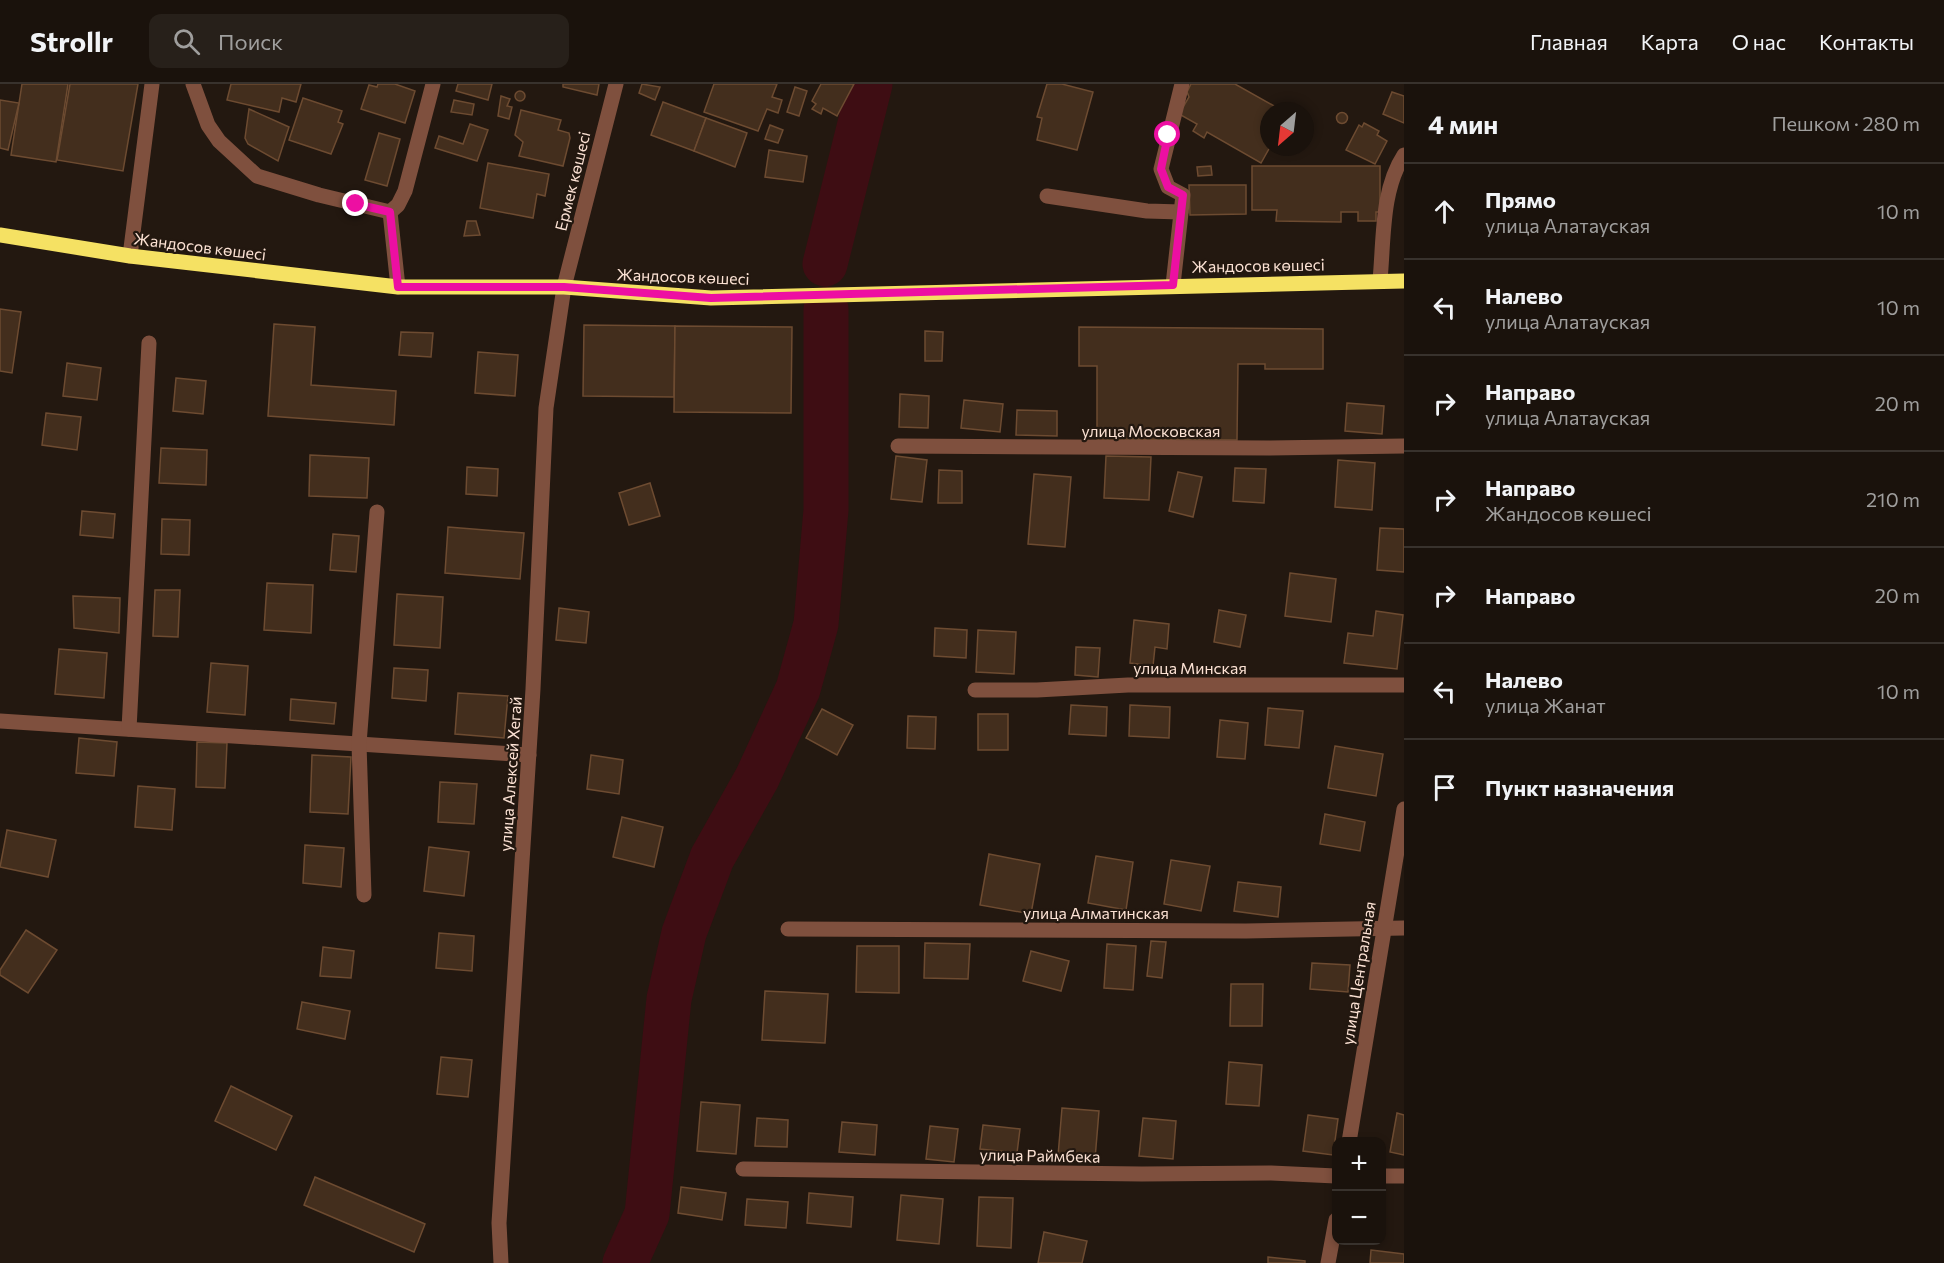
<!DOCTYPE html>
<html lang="ru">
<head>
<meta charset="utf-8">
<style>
  :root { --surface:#1a120c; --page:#27201a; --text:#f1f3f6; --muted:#9f9e9d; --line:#38322d }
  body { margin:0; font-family:Commissioner,sans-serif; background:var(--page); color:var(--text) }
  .controls { position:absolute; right:18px; bottom:18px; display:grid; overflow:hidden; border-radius:12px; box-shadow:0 3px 9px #0003 }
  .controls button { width:54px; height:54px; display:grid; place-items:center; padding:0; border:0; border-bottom:2px solid var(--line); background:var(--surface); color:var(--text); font:30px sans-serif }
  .compass { position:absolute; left:1260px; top:18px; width:54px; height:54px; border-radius:50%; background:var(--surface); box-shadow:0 3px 9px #0003; rotate:208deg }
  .stop { position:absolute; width:18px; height:18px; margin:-14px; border:4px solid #ed0fa2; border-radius:50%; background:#fff }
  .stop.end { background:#ed0fa2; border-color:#fff; box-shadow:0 2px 6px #0008 }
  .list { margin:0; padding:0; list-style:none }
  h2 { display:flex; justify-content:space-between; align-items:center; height:78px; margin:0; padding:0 24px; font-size:26px }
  h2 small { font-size:20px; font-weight:400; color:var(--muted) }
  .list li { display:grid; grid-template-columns:39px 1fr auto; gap:18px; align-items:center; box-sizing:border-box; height:96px; padding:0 24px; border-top:2px solid var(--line) }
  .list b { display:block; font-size:22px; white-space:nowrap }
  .list p { margin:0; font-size:20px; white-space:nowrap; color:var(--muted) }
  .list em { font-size:20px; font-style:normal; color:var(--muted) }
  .icon { flex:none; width:33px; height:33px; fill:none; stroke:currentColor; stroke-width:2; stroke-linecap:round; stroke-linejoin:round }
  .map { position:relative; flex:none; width:1404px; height:1179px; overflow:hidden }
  header { display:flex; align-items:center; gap:36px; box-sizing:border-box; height:84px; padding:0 30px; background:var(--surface); border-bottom:2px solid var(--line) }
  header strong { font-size:28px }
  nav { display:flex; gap:33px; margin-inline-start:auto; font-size:21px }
  .search { width:420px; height:54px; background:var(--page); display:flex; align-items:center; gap:15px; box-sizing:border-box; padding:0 21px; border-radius:12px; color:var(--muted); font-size:22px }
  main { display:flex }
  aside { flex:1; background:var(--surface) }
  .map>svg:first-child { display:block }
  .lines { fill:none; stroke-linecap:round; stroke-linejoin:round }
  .river { stroke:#3e0d13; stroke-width:45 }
  .building { fill:#432e1d; stroke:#6d4b31; stroke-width:1.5 }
  .minor { stroke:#7f503e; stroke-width:15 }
  .major { stroke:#f5e163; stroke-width:15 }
  .route { stroke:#ed0fa2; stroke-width:8 }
  .labels { text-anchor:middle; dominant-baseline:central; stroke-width:4.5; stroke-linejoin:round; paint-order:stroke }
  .street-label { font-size:16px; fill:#fce2d4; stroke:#231810 }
</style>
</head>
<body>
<header>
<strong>Strollr</strong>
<div class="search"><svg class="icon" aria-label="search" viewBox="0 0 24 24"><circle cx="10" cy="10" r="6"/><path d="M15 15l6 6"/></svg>Поиск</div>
<nav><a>Главная</a><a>Карта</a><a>О нас</a><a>Контакты</a></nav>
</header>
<main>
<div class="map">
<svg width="1404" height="1179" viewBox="0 0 1404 1179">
  <rect width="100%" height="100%" fill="#231810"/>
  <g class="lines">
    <g class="river">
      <path d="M825,180l45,-180"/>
      <path d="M625,1179l22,-49 22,-215 15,-66 28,-75 45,-80 41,-89 18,-65 10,-114v-201"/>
    </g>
  </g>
  <g class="building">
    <path d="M22,0h46l-12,78 -45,-7z"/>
    <path d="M70,0h68l-15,87 -66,-11z"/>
    <path d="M231,0h70l-5,18 -14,-4 -3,14 -52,-12z"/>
    <path d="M378,0h17l20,7 -10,32 -44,-14 8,-24 8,2z"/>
    <path d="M458,0h34l-4,16 -32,-9z"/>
    <path d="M563,0h36l-2,11 -34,-8z"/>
    <path d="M642,0l18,3 -5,13 -16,-7z"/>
    <path d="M714,0h63l-5,13 10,3 -4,13 -11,-4 -9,22 -54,-19z"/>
    <path d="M821,0h33l-17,32 -14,-8 -2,6 -9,-5 4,-5 -4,-3z"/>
    <path d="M1047,0h15l31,8 -16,58 -40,-10 5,-22 -5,-1z"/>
    <path d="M1191,0h44l48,27h-14l1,36 -9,16 -54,-31 -3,6 -11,-7 4,-7 -18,-10 10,-17 -2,-5z"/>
    <path d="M795,3l12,4 -8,25 -12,-4z"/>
    <circle cx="520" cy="12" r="5"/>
    <path d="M1392,8l12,4v27l-21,-9z"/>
    <path d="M501,12l9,3 -3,7 5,1 -3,12 -11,-3z"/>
    <path d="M303,14l39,13 -4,11 5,2 -12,30 -42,-14z"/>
    <path d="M0,16l19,3 -11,47 -8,-2z"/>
    <path d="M454,16l20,4 -2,11 -21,-3z"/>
    <path d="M663,18l43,16 -12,33 -43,-16z"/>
    <path d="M249,25l40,18 -11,34 -30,-17 -3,-6z"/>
    <path d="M521,26l40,10 -3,10 11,3 1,5 -7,28 -44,-10 4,-14 -8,-7z"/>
    <circle cx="1342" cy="34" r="5.5"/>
    <path d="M706,34l41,15 -12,34 -41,-16z"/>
    <path d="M1364,39l15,8 -2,4 10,6 -12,23 -29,-14 13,-25 3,2z"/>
    <path d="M470,40l18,6 -11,31 -42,-13 4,-12 24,8z"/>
    <path d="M770,41l13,5 -5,13 -13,-4z"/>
    <path d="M379,49l21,6 -13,47 -22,-6z"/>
    <path d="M769,66l38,6 -4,26 -38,-5z"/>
    <path d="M488,79l61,11 -4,22 -8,-2 -4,24 -53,-10z"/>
    <path d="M1211,82l1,9 -14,1 -1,-9z"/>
    <path d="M1252,82h128v46h-4v9h-18v-9h-17v10l-65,-1 1,-11h-25z"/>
    <path d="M1189,101h57v29l-56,1z"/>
    <path d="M467,137h9l4,14 -16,1z"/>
    <path d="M0,225l21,3 -9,61 -12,-2z"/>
    <path d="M274,240l41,3 -4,58 85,6 -2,34 -126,-9z"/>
    <path d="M584,241l91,1 -1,71 -91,-1z"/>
    <path d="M675,242l117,1 -1,86 -117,-1z"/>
    <path d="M1079,243l244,2v40h-58v-5h-27l-1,76 -140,-1v-73h-18z"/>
    <path d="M925,247l18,1 -1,29h-17z"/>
    <path d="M401,248l32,1 -2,24 -32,-2z"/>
    <path d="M478,268l40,3 -3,41 -40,-3z"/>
    <path d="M67,279l34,5 -4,32 -34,-4z"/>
    <path d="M176,294l30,3 -3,33 -30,-3z"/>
    <path d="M900,310l29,2 -1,32 -29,-1z"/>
    <path d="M964,316l39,4 -3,28 -39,-4z"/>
    <path d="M1347,319l37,3 -2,28 -37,-3z"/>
    <path d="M1017,326l40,1v25l-41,-1z"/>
    <path d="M46,329l35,4 -4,33 -35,-5z"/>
    <path d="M161,364l46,2 -1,35 -47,-2z"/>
    <path d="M310,371l59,3 -2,40 -58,-2z"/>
    <path d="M896,372l31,4 -5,42 -31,-3z"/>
    <path d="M1106,372l45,1 -2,43 -45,-2z"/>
    <path d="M1338,376l37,3 -3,47 -37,-3z"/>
    <path d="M467,383l31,2 -1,27 -31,-2z"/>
    <path d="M1235,384l31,1 -2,34 -31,-2z"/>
    <path d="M939,386l23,1v32h-24z"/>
    <path d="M1178,388l24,5 -9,40 -24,-6z"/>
    <path d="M1034,390l37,3 -6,70 -37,-3z"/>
    <path d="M650,399l10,33 -31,9 -10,-32z"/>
    <path d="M82,427l33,3 -2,24 -33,-3z"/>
    <path d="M162,435l28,1 -1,35 -28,-1z"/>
    <path d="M448,443l76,6 -4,46 -75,-6z"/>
    <path d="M1380,444l24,1v43l-27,-2z"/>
    <path d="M333,450l26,2 -3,36 -26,-2z"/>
    <path d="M1290,489l46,6 -5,43 -46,-6z"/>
    <path d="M267,499l46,2 -2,48 -47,-3z"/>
    <path d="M155,506h25l-2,47 -25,-1z"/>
    <path d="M397,510l46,3 -3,51 -46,-3z"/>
    <path d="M73,512l47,2 -1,35 -45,-5z"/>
    <path d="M559,524l30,4 -3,31 -30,-3z"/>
    <path d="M1219,526l27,5 -6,32 -26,-5z"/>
    <path d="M1376,527l27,4 -6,54 -53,-6 4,-30 25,3z"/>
    <path d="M1134,536l35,4 -2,25 -12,-2 -2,19 -23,-3z"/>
    <path d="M935,544l32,2 -1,28 -32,-2z"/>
    <path d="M978,546l38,2 -2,42 -38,-2z"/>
    <path d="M1076,563l24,1 -2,29 -23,-2z"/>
    <path d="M59,565l48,4 -3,45 -49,-4z"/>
    <path d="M211,579l37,3 -3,49 -38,-3z"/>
    <path d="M394,584l34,2 -2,31 -34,-3z"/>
    <path d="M458,609l50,3 -4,42 -49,-4z"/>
    <path d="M291,615l45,4 -2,21 -44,-4z"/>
    <path d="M1071,621l36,2 -1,29 -37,-2z"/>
    <path d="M1130,621l40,2 -1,31 -40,-2z"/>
    <path d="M1268,624l35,3 -4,37 -34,-3z"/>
    <path d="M822,625l31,16 -16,30 -31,-17z"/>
    <rect x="978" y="630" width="30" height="36"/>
    <path d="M908,632l28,1 -1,32 -28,-1z"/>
    <path d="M1220,636l28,3 -3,36 -28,-2z"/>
    <path d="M79,654l38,4 -3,34 -38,-3z"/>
    <path d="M197,658l30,1 -2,45 -29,-1z"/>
    <path d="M1335,662l48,8 -7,42 -48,-8z"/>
    <path d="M312,671l39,2 -3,57 -38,-2z"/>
    <path d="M591,671l32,5 -4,34 -32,-5z"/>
    <path d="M440,698l37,2 -3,40 -36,-2z"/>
    <path d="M138,702l37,3 -3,41 -37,-3z"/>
    <path d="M1325,730l40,8 -5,29 -40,-7z"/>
    <path d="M622,733l41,10 -9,40 -41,-10z"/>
    <path d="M7,746l49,10 -8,37 -48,-10z"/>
    <path d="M305,761l39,3 -3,39 -38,-4z"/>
    <path d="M429,763l40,5 -5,44 -40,-5z"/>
    <path d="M989,770l51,10 -9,50 -51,-9z"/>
    <path d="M1096,772l37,6 -7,48 -38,-7z"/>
    <path d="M1171,776l39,6 -9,45 -37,-7z"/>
    <path d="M1238,798l43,5 -3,30 -44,-6z"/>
    <path d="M26,846l31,20 -29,43 -28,-18v-5z"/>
    <path d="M439,849l35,3 -2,35 -36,-3z"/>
    <path d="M1151,857l15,1 -4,36 -15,-2z"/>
    <path d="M925,859l45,1 -2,35 -44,-1z"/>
    <path d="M1107,860l29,2 -3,44 -29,-2z"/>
    <path d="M857,862h42v47l-43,-1z"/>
    <path d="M323,863l31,4 -3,27 -31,-2z"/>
    <path d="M1031,867l38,10 -8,30 -38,-10z"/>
    <path d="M1312,879l38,2 -2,27 -38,-3z"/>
    <path d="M1231,900h32l-1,42h-32z"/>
    <path d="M765,907l63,3 -3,49 -63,-3z"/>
    <path d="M302,918l48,9 -5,28 -48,-10z"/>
    <path d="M441,973l31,3 -4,37 -31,-3z"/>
    <path d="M1229,978l33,3 -3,41 -33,-2z"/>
    <path d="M231,1002l61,30 -16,34 -61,-29z"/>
    <path d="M701,1018l39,3 -4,49 -39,-3z"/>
    <path d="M1062,1024l37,3 -4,48 -37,-3z"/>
    <path d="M1397,1029l7,2v40l-14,-3z"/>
    <path d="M1308,1031l30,4 -5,36 -30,-4z"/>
    <path d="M757,1034l31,2 -1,27 -32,-1z"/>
    <path d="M1143,1034l33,3 -3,38 -34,-3z"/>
    <path d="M842,1038l35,3 -2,30 -36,-3z"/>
    <path d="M983,1041l37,4 -3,24 -37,-4z"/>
    <path d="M930,1042l28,3 -4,33 -28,-3z"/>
    <path d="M315,1093l110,47 -11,28 -110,-47z"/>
    <path d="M681,1103l45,6 -4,27 -44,-7z"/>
    <path d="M809,1109l44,4 -2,30 -44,-4z"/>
    <path d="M901,1111l42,4 -4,45 -42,-4z"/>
    <path d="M979,1113l34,1 -2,50 -34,-2z"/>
    <path d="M747,1115l41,3 -2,26 -41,-3z"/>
    <path d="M1044,1148l43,9 -5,22h-44z"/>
    <path d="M1371,1166l33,4v9h-34z"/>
    <path d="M1268,1173l37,4v2h-37z"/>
  </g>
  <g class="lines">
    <g class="minor">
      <path d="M193,0l15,41 11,16 38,35 62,19 71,17"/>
      <path d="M1047,112l100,15 34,1"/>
      <path d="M390,128l8,-7 7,-14 28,-107"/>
      <path d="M390,128l8,75"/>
      <path d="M130,172l22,-172"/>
      <path d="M1380,196c4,-41 1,-90 24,-125"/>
      <path d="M1173,201l10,-90 -15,-8 -7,-18 21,-85"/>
      <path d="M898,362l372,2 134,-2"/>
      <path d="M975,606h62l91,-5h276"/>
      <path d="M0,637l529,34"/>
      <path d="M129,645l20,-386"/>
      <path d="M364,811l-5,-151 18,-232"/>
      <path d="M788,845l458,2 158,-3"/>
      <path d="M1349,1058l55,-333"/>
      <path d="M743,1085l399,5 129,-1 65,3"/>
      <path d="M1382,1092h22"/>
      <path d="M501,1179l-2,-40 34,-534 13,-281 18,-121 52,-203"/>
      <path d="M1328,1179l8,-43"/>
    </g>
    <path class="major" d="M0,151l130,21 268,31h166l147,11 693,-17"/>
  </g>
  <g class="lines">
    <path class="route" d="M356,120l34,8 8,75h166l147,11 462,-13 10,-90 -15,-8 -7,-18 7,-34"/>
  </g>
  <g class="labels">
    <g class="street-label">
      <text transform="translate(572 97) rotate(-76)">Ермек көшесі</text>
      <text transform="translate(200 162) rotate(7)">Жандосов көшесі</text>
      <text transform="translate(1258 181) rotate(-1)">Жандосов көшесі</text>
      <text transform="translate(683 192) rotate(2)">Жандосов көшесі</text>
      <text x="1151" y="346">улица Московская</text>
      <text x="1190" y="583">улица Минская</text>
      <text transform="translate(510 690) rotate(-86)">улица Алексей Хегай</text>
      <text x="1096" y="828">улица Алматинская</text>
      <text transform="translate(1358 889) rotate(-81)">улица Центральная</text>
      <text transform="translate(1040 1071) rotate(1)">улица Раймбека</text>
    </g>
  </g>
</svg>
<div class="controls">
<button>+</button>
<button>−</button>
</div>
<svg class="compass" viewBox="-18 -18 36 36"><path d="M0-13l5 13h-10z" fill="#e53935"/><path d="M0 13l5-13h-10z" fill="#9f9e9d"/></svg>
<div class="stop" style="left:1168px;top:51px"></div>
<div class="stop end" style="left:356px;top:120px"></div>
</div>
<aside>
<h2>4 мин<small>Пешком · 280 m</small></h2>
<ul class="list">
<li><svg class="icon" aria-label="ahead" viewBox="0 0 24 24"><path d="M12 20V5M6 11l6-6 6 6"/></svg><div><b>Прямо</b><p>улица Алатауская</p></div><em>10 m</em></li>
<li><svg class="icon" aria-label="left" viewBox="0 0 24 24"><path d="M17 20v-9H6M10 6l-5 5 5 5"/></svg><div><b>Налево</b><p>улица Алатауская</p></div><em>10 m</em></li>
<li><svg class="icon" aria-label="right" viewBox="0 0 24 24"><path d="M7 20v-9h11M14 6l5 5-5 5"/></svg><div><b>Направо</b><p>улица Алатауская</p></div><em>20 m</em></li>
<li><svg class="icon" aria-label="right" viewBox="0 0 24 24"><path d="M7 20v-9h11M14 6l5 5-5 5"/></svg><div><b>Направо</b><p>Жандосов көшесі</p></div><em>210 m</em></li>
<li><svg class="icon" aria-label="right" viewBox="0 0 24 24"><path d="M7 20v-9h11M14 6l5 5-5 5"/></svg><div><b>Направо</b></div><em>20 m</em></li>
<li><svg class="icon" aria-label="left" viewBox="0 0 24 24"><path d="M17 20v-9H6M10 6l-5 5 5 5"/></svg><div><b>Налево</b><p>улица Жанат</p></div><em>10 m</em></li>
<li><svg class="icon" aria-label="arrive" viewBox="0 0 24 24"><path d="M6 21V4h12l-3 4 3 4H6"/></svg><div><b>Пункт назначения</b></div></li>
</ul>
</aside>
</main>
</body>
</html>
